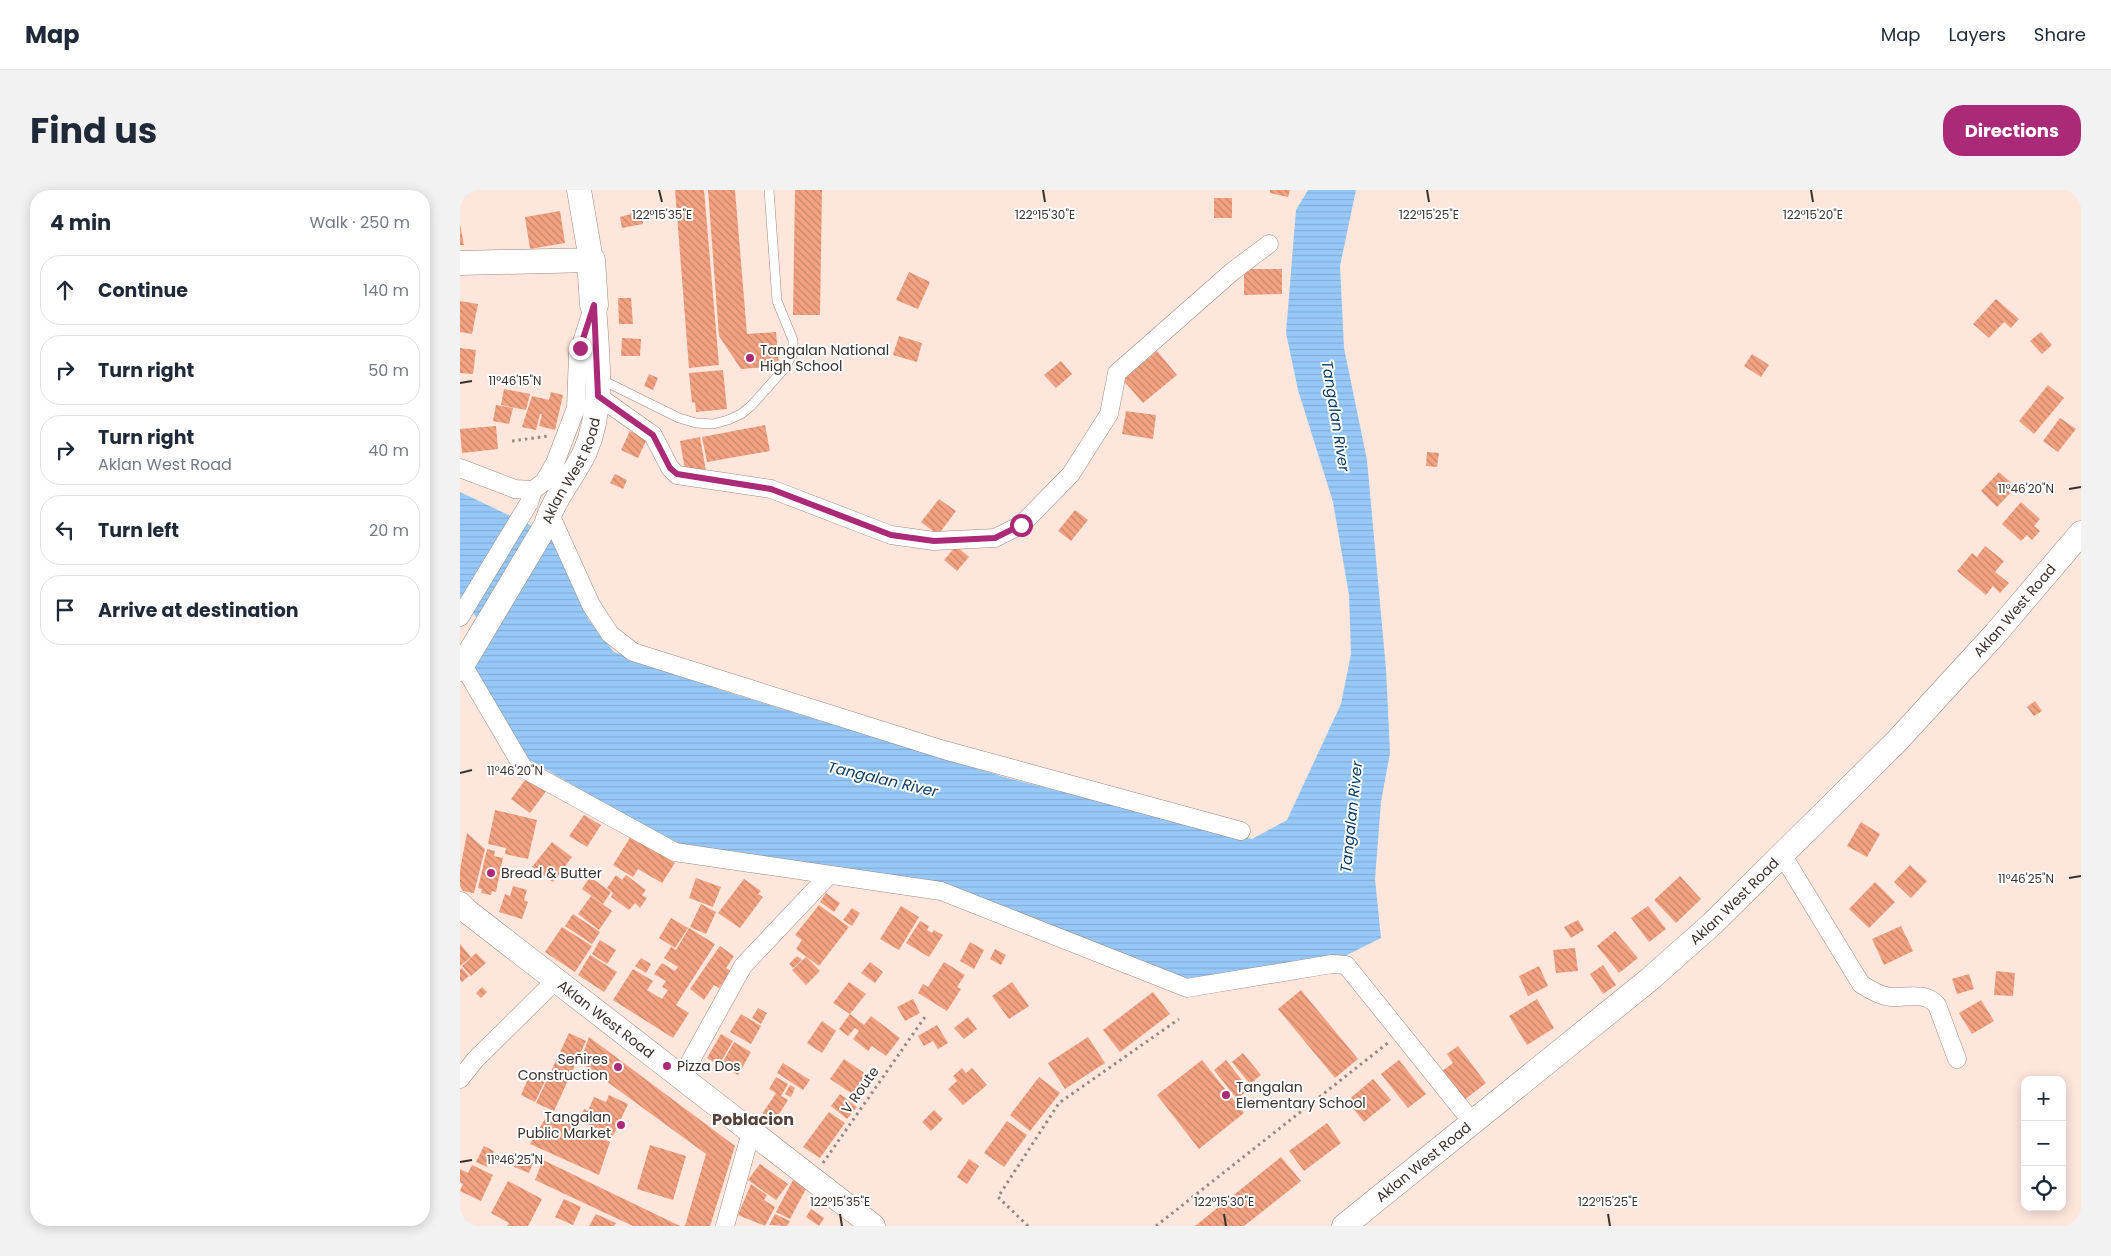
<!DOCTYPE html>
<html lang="en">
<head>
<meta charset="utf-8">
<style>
  :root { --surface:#fff; --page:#f2f2f3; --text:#1f2937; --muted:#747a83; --line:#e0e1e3; --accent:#aa2a78 }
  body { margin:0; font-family:Poppins,sans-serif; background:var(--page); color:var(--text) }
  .controls { position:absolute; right:15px; bottom:15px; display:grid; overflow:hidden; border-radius:10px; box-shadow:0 2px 12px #0003 }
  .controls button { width:45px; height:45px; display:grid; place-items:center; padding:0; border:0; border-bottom:1px solid var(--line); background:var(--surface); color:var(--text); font:25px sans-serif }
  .stop { position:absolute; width:15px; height:15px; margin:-11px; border:4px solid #aa2a78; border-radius:50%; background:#fff }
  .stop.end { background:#aa2a78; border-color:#fff; box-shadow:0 1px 5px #0008 }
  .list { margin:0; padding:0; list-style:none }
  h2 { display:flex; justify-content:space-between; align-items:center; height:65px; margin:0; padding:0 20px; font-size:21px }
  h2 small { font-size:16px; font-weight:400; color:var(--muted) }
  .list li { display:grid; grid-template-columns:32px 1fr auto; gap:15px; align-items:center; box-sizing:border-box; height:70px; margin:0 10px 10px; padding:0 10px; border:1px solid var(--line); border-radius:20px }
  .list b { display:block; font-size:19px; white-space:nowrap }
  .list p { margin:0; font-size:16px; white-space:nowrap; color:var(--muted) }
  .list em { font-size:16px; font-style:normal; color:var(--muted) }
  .icon { flex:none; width:28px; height:28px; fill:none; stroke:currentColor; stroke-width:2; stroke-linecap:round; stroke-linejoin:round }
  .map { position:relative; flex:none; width:1621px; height:1036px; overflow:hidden; border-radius:20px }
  header { display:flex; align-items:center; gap:30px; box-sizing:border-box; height:70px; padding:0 25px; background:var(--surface); border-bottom:1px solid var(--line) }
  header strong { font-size:24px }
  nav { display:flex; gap:28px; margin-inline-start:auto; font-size:18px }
  .intro { display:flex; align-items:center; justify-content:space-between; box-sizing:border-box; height:120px; padding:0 30px }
  h1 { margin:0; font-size:35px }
  .button { padding:12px 22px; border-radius:20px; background:var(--accent); color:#fff; font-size:18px; font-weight:700 }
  main { display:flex; gap:30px; padding:0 30px }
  aside { flex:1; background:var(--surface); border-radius:20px; box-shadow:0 2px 12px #0003 }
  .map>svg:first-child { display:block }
  .water { fill:url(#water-rules) }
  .building { fill:url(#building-back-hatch) }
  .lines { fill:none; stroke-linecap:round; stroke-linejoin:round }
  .lane-casing { stroke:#9e887f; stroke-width:10 }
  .street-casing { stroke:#9e887f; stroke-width:19 }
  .secondary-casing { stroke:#9e887f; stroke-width:25 }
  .primary-casing { stroke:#9e887f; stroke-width:29 }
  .path { stroke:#998881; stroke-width:3; stroke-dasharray:2.5 4; stroke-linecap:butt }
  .lane { stroke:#fff; stroke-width:9 }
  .street { stroke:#fff; stroke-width:18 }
  .secondary { stroke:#fff; stroke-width:24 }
  .primary { stroke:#fff; stroke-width:28 }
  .route { stroke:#aa2a78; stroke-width:6 }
  .ticks { fill:none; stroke:#3a312d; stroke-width:2 }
  .poi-dot { fill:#aa2a78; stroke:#fff; stroke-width:2 }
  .labels { text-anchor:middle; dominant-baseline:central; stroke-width:4; stroke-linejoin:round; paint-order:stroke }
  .poi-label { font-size:14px; fill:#3a312d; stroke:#fff; text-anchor:start }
  .street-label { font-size:14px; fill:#3a312d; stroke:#fff }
  .water-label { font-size:15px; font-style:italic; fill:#0b3b61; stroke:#fff }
  .quarter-label { font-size:16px; font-weight:bold; fill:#55423a; stroke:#fff }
  .ticks-label { font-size:12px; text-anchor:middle; fill:#3a312d; stroke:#fff; stroke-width:4; stroke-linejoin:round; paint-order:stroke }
</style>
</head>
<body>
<header>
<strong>Map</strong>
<nav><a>Map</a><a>Layers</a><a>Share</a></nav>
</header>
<div class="intro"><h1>Find us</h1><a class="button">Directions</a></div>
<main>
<aside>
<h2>4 min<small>Walk · 250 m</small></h2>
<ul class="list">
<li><svg class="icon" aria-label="ahead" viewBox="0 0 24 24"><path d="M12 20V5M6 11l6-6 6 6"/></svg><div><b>Continue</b></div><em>140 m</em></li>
<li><svg class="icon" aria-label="right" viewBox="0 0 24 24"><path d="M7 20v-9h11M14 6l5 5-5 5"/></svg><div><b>Turn right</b></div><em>50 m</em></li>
<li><svg class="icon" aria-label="right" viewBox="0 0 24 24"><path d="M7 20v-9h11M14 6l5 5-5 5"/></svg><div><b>Turn right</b><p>Aklan West Road</p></div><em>40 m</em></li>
<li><svg class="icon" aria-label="left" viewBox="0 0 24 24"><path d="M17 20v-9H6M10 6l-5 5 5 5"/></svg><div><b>Turn left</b></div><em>20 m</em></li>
<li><svg class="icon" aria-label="arrive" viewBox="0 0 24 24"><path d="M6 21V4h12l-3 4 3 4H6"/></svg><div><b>Arrive at destination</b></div></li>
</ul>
</aside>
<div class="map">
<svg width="1621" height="1036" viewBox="0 0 1621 1036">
  <defs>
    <pattern id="water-rules" width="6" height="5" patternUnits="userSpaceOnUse" patternTransform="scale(1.25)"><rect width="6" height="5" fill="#97c9f8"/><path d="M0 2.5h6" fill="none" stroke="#83add5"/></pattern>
    <pattern id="building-back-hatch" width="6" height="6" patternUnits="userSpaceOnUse" patternTransform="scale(1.25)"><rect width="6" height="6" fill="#f3a281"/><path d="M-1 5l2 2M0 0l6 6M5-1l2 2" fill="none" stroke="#c6856a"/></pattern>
  </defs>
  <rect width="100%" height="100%" fill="#fee6dc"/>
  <path class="water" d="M848,0h48l-16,76 4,82 23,112 19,209 4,84 -9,49 -6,77 6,59 -36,18 -126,24 -35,1 -240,-98 -264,-36 -152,-88 -59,-87 20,-49 -13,-6 -16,-20v-105l93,44 35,83 26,33 113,40 284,87 241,60 35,-19 54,-116 10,-50 -2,-59 -16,-93 -35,-112 -12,-57 10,-123z"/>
  <g class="building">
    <path d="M215,0h29l15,175 -30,3z"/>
    <path d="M248,0h27l12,144 29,-2 3,34 -38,3 -22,-33z"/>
    <path d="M335,0h27l-2,125h-27z"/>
    <path d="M810,0h20l-2,7 -18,-4z"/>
    <rect x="754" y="8" width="18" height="20"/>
    <path d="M180,18l3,16 -21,4 -2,-11 11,-3 -1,-4z"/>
    <path d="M100,21l5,32 -35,6 -5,-32z"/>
    <path d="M0,35l4,20h-4z"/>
    <path d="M784,79h38v25l-38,1z"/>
    <path d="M449,82l21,10 -12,27 -22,-9z"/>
    <path d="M158,108h13l2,26h-14z"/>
    <path d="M1536,109l23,20 -8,9 -7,-6 -15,16 -16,-14z"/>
    <path d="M0,111l18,3 -6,30 -12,-2z"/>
    <path d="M1581,142l11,13 -10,9 -12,-13z"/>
    <path d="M439,146l23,7 -5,19 -24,-7z"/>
    <path d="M162,148l19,1 -1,17h-19z"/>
    <path d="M0,158l16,2 -3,24 -13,-1z"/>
    <path d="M697,161l20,24 -34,28 -20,-23z"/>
    <path d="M1292,164l17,11 -8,12 -17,-11z"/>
    <path d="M601,171l11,13 -16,14 -12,-13z"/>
    <path d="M263,180l4,39 -31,3 -1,-10 -3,1 -3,-30z"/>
    <path d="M189,184l9,4 -5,12 -9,-4z"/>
    <path d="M1588,195l16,13 -30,36 -15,-13z"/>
    <path d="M44,199l26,5 -4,16 -25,-5z"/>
    <path d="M91,202l12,3 -8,35 -16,-4 3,-12h-2l-4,16 -14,-3 10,-31 17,4z"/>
    <path d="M36,215l17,3 -4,16 -16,-3z"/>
    <path d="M666,221l30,4 -3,24 -31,-5z"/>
    <path d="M1600,228l16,11 -18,23 -15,-11z"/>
    <path d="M305,235l5,26 -63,11 -5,-25z"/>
    <path d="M36,236l2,23 -36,4 -2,-24z"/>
    <path d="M170,241l17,8 -9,19 -17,-8z"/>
    <path d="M240,247l6,34 -20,4 -6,-34z"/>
    <path d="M967,262l12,1 -2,14 -11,-1z"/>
    <path d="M1539,282l17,15 -19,20 -16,-16z"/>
    <path d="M155,284l12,6 -4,9 -13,-6z"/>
    <path d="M479,309l17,12 -18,24 -17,-13z"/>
    <path d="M1561,312l19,17 -6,7 6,5 -8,9 -5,-5 -6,6 -19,-17z"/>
    <path d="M615,320l13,10 -17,21 -13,-10z"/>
    <path d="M496,356l13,11 -12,14 -13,-11z"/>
    <path d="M1525,356l19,15 -9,11 14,11 -9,10 -7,-7 -7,9 -29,-24 15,-18 5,4z"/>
    <path d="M1575,511l7,10 -8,5 -7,-9z"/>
    <path d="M68,586l19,14 -17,23 -19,-14z"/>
    <path d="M35,620l42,10 -9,39 -23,-5 1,-6 -18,-4z"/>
    <path d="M124,625l17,10 -14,22 -18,-11z"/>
    <path d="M1401,632l19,12 -13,23 -20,-11z"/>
    <path d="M7,643l18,16 -11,44 -11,-2 -3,-5v-16z"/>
    <path d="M171,646l44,27 -13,20 -24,-14 -5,8 -20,-12z"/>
    <path d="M92,652l20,15 -19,25 -21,-15z"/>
    <path d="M27,659l8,2 -1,5 9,2 -7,34 -4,-1 -1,4 -10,-2 1,-4 -4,-1z"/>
    <path d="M1450,675l17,16 -16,17 -17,-16z"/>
    <path d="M156,685l6,5 4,-5 20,15 -4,5 5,3 -7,10 -5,-5 -6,7 -18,-13 2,-4 -6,-5z"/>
    <path d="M1220,686l21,23 -25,24 -22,-23z"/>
    <path d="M130,687l21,15 -8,12 -21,-15z"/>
    <path d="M236,688l25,9 -8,20 -24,-9z"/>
    <path d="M284,689l17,12 -3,3 5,3 -23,31 -22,-15z"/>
    <path d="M1415,692l20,20 -26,26 -20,-19z"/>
    <path d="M53,696l14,4 -3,10 4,2 -6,17 -23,-7 6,-18 5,2z"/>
    <path d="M366,703l14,10 -6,9 -14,-10z"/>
    <path d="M131,706l21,15 -13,19 -21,-16z"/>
    <path d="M241,714l15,8 -10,22 -16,-7z"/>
    <path d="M359,715l30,22 -30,39 -23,-17 6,-9 -7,-5z"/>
    <path d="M441,716l18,11 -20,33 -19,-11z"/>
    <path d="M1188,716l18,23 -17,13 -18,-24z"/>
    <path d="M392,718l8,5 -8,13 -9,-6z"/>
    <path d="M113,724l27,18 -8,12 -27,-18z"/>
    <path d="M211,728l17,10 -13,20 -16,-10z"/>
    <path d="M1118,730l6,10 -13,8 -7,-11z"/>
    <path d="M460,731l9,5 -2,4 5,3 2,-3 9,5 -14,22 -23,-14z"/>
    <path d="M1441,736l12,25 -29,14 -12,-26z"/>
    <path d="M102,737l30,19 -17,26 -30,-20z"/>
    <path d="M229,738l26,16 -39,61 13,8 -16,25 -60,-38 20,-31 20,12 -6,9 15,9 6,-9 -6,-3 4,-6 -12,-7 8,-11 13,8 3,-4 -14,-9 7,-11 5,3z"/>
    <path d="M1155,741l23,27 -19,15 -22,-27z"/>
    <path d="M140,750l16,10 -9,14 -15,-10z"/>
    <path d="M510,752l14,8 -10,19 -14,-8z"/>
    <path d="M0,754l11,13 -11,9z"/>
    <path d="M260,756l14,10 -8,12 5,3 -12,17 -5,-3 -10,15 -14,-11z"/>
    <path d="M1115,758l3,23 -22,2 -3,-23z"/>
    <path d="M535,759l11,6 -5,10 -11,-6z"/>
    <path d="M16,763l10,10 -15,13 -9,-10z"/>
    <path d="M130,765l27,17 -13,20 -26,-17z"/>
    <path d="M337,766l5,4 -9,8 -4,-4z"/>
    <path d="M346,767l14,14 -14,14 -14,-15z"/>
    <path d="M181,768l10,6 -5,9 -11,-7z"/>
    <path d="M410,772l13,10 -8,11 -14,-10z"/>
    <path d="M484,772l21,13 -8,12 4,2 -14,22 -29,-18 5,-9 5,3z"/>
    <path d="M1143,775l13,20 -13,9 -13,-20z"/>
    <path d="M1079,776l9,20 -20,10 -9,-20z"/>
    <path d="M2,778l7,8 -7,6 -2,-2v-10z"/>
    <path d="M1536,781l19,2 -2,23 -19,-1z"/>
    <path d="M1509,784l5,15 -17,5 -5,-15z"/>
    <path d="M389,792l17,12 -16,20 -17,-11z"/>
    <path d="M552,792l17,24 -20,13 -17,-23z"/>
    <path d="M22,797l5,5 -6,6 -5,-5z"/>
    <path d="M841,800l57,69 -23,19 -57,-69z"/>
    <path d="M693,802l17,22 -50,38 -17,-22z"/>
    <path d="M453,809l7,14 -15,8 -8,-14z"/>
    <path d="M1077,809l17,29 -27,17 -18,-29z"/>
    <path d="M1521,810l13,21 -22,13 -13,-21z"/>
    <path d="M298,818l9,5 -6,11 -9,-6z"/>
    <path d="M281,824l20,12 -10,18 -21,-12z"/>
    <path d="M390,824l14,11 7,-9 29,22 -14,18 -14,-10 -4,5 -15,-12 6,-8 -4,-3 -7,8 -9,-7z"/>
    <path d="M508,827l9,12 -13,10 -10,-11z"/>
    <path d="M362,831l14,10 -14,22 -15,-10z"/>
    <path d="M477,835l11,18 -10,6 -5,-8 -9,5 -6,-10z"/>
    <path d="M109,843l17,8 -32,70 -18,-8z"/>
    <path d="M261,844l12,7 -14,24 -12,-7z"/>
    <path d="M129,847l146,109 -25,80h-25l21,-72 -126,-92z"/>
    <path d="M628,847l17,26 -40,26 -17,-26z"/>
    <path d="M274,852l17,10 -13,23 -17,-10z"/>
    <path d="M998,856l28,37 -23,18 -21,-30 11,-8 -6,-9z"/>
    <path d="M783,863l18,22 -11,9 -18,-22z"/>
    <path d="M384,869l29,20 -13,20 -30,-20z"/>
    <path d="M742,870l42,53 -45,36 -42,-54z"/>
    <path d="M766,870l23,29 -12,10 -23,-29z"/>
    <path d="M939,870l27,34 -18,14 -27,-34z"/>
    <path d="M323,873l27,17 -7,10 -26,-17z"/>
    <path d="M502,878l4,5 6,-5 15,17 -24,20 -15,-16 9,-8 -4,-5z"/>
    <path d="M71,882l15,7 -11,23 -14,-7z"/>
    <path d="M316,887l12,7 -7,12 7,4 -14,22 -12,-8 14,-21 -7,-4z"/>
    <path d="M579,887l21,16 -30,38 -20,-16z"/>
    <path d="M913,889l18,21 -27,22 -17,-21z"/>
    <path d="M330,895l5,3 -4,9 -6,-3z"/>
    <path d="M380,904l17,13 -10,12 -16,-13z"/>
    <path d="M149,905l19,9 -15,32 -34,-16 5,-11 4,2 6,-14 12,5z"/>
    <path d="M474,920l9,9 -12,12 -9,-9z"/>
    <path d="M369,922l16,11 -25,35 -17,-11z"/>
    <path d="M88,924l62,28 -11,33 -69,-31z"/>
    <path d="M547,931l20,14 -23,32 -20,-14z"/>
    <path d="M867,933l14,20 -37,28 -15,-20z"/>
    <path d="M190,955l36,11 -13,44 -36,-11z"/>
    <path d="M24,956l10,5 -7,16 -11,-5z"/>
    <path d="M821,967l20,24 -57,45h-49z"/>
    <path d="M58,968l15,5 -4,10 -15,-6z"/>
    <path d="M509,969l10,7 -12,18 -10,-7z"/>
    <path d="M83,970l137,66h-47l-98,-46z"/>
    <path d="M300,974l28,20 -12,16 -28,-20z"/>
    <path d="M12,975l21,10 -12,26 -21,-10 3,-7 -3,-2v-13l8,4z"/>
    <path d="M333,990l14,7 -17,32 -14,-7z"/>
    <path d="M48,991l34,18 -14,27h-21l2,-3 -18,-10z"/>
    <path d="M291,994l16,11 -3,5 11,7 -10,19 -27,-11z"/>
    <path d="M104,1009l17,8 -8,18 -18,-8z"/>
    <path d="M351,1019l13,9 -5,8 -13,-9z"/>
    <path d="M136,1024l20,9 -2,3h-25z"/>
    <path d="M315,1024l15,7 -3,5 -18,-1z"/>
  </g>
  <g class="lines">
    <g class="lane-casing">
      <path id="lane" d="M140,189l79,39 17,5 17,1 15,-4 13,-6 10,-8 33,-37 9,-16v-13l-16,-39 -8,-111"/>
    </g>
    <g class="street-casing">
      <g id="street">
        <path d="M138,206l55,39 17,33 7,7 94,14 120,46 43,6 61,-3 26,-13 50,-51 38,-60 8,-41 116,-102 36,-27"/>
        <path d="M0,278l55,21 18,1"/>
        <path d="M89,322l42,93 19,29 23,18 311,98 297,81"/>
        <path d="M0,427l69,-114 4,-13 11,-8 11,-19 21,-55 2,-54 13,-40"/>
        <path d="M3,475l61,104 151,83 266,39 246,97 145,-24 14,1 127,158"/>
        <path d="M1323,666l78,128c9,6 19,12 30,13 17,1 33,-6 46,8l20,54"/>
        <path d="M221,888l62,-112 86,-91"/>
        <path d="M0,889l15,-19 81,-80"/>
        <path d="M265,1036l26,-94"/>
      </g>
    </g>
    <g class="secondary-casing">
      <g id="secondary">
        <path d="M0,73l131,-3 -12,-70"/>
        <path id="s1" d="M0,479l86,-144c7,-26 27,-48 39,-73 20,-46 12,-98 9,-147"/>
        <path id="s2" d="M0,714l8,8 405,314"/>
        <path id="s3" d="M884,1036l306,-247 62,-55 184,-182 100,-109 85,-100"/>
      </g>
    </g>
    <g class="primary-casing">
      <path id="primary" d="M131,70l3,45"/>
    </g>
    <g class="path">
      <path d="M52,251l36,-5"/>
      <path d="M363,973l104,-149"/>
      <path d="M568,1036l-30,-29 61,-94 120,-84"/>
      <path d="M696,1036l233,-184"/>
    </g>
    <use href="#lane" class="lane"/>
    <use href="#street" class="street"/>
    <use href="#secondary" class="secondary"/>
    <use href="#primary" class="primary"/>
  </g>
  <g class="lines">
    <path class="route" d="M120,158l14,-43 4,91 55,39 17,33 7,6 94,15 120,46 43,6 61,-3 26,-13"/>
  </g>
  <path class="ticks" d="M199,0l3,12M583,0l2,12M967,0l2,12M1351,0l2,12M0,193l12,-2M1609,299l12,-2M0,583l12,-3M1609,688l12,-2M0,972l12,-2M380,1024l2,12M764,1024l2,12M1148,1024l2,12"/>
  <g class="poi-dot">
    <circle cx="290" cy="168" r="5"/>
    <circle cx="31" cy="683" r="5"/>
    <circle cx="207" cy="876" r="5"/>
    <circle cx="158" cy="877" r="5"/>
    <circle cx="766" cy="905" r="5"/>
    <circle cx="161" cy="935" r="5"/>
  </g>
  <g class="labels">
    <g class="poi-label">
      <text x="300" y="160">Tangalan National<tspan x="300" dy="16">High School</tspan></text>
      <text x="41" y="683">Bread &amp; Butter</text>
      <text x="148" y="869" text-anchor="end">Señires<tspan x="148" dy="16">Construction</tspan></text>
      <text x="217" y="876">Pizza Dos</text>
      <text x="776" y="897">Tangalan<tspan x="776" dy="16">Elementary School</tspan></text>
      <text x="151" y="927" text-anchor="end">Tangalan<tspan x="151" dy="16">Public Market</tspan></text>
    </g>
    <g class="street-label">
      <text stroke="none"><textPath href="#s1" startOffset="228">Aklan West Road</textPath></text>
      <text stroke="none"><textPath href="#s3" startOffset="912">Aklan West Road</textPath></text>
      <text stroke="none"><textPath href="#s3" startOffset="508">Aklan West Road</textPath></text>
      <text stroke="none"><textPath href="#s2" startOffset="186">Aklan West Road</textPath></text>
      <text transform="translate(400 900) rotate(-55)">V Route</text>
      <text stroke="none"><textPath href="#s3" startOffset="102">Aklan West Road</textPath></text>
    </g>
    <g class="water-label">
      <text transform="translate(876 226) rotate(81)">Tangalan River</text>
      <text transform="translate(423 589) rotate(13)">Tangalan River</text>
      <text transform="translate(891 627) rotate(-84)">Tangalan River</text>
    </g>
    <g class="quarter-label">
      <text x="293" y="929">Poblacion</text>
    </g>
  </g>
  <g class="ticks-label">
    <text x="202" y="29">122°15'35"E</text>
    <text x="585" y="29">122°15'30"E</text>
    <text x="969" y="29">122°15'25"E</text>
    <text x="1353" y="29">122°15'20"E</text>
    <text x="55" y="195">11°46'15"N</text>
    <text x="1566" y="303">11°46'20"N</text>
    <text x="55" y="585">11°46'20"N</text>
    <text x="1566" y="693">11°46'25"N</text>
    <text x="55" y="974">11°46'25"N</text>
    <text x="380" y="1016">122°15'35"E</text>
    <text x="764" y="1016">122°15'30"E</text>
    <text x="1148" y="1016">122°15'25"E</text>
  </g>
</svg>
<div class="controls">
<button>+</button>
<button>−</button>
<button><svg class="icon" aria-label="locate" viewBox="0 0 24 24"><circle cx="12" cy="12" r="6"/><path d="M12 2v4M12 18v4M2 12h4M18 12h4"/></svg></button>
</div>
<div class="stop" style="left:561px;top:335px"></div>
<div class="stop end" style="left:120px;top:158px"></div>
</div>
</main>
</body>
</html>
